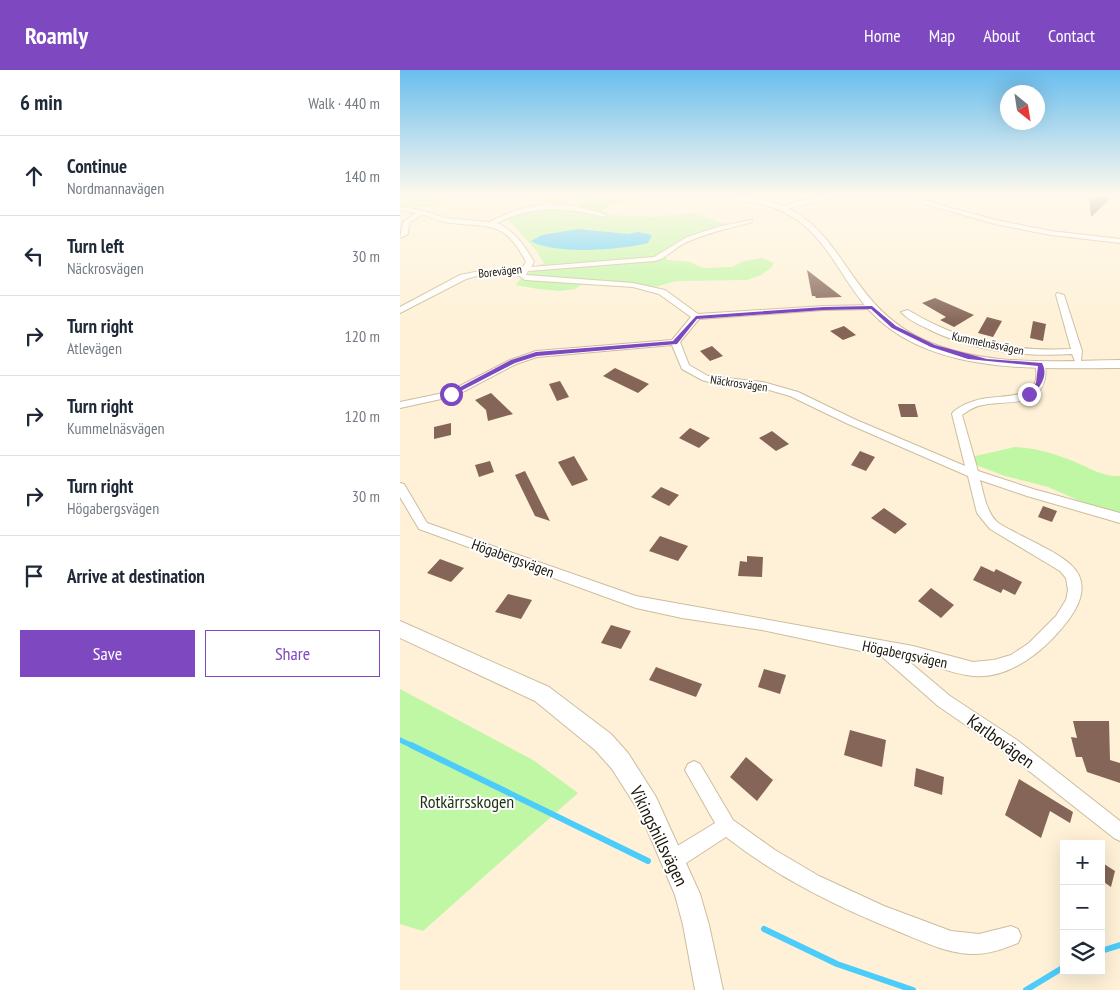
<!DOCTYPE html>
<html lang="en">
<head>
<meta charset="utf-8">
<style>
  :root { --surface:#fff; --page:#f6f6f7; --text:#1f2937; --muted:#747a83; --line:#e0e1e3; --accent:#7e49c0 }
  body { margin:0; font-family:"PT Sans Narrow",sans-serif; background:var(--page); color:var(--text) }
  .controls { position:absolute; right:15px; bottom:15px; display:grid; overflow:hidden; border-radius:0px; box-shadow:0 5px 20px #0002 }
  .controls button { width:45px; height:45px; display:grid; place-items:center; padding:0; border:0; border-bottom:1px solid var(--line); background:var(--surface); color:var(--text); font:25px sans-serif }
  .compass { position:absolute; left:600px; top:15px; width:45px; height:45px; border-radius:50%; background:var(--surface); box-shadow:0 5px 20px #0002; rotate:150deg }
  .stop { position:absolute; width:15px; height:15px; margin:-11px; border:4px solid #7e49c0; border-radius:50%; background:#fff }
  .stop.end { background:#7e49c0; border-color:#fff; box-shadow:0 1px 5px #0008 }
  .list { margin:0; padding:0; list-style:none }
  h2 { display:flex; justify-content:space-between; align-items:center; height:65px; margin:0; padding:0 20px; font-size:21px }
  h2 small { font-size:16px; font-weight:400; color:var(--muted) }
  .list li { display:grid; grid-template-columns:32px 1fr auto; gap:15px; align-items:center; box-sizing:border-box; height:80px; padding:0 20px; border-top:1px solid var(--line) }
  .list b { display:block; font-size:19px; white-space:nowrap }
  .list p { margin:0; font-size:16px; white-space:nowrap; color:var(--muted) }
  .list em { font-size:16px; font-style:normal; color:var(--muted) }
  .actions { display:flex; gap:10px; padding:15px 20px }
  .actions a { flex:1; padding:11px 0; border:1px solid var(--accent); border-radius:0px; text-align:center; font-size:18px; color:var(--accent) }
  .actions .main { background:var(--accent); color:#fff }
  .icon { flex:none; width:28px; height:28px; fill:none; stroke:currentColor; stroke-width:2; stroke-linecap:round; stroke-linejoin:round }
  .map { position:relative; flex:none; width:720px; height:920px; overflow:hidden }
  header { display:flex; align-items:center; gap:30px; box-sizing:border-box; height:70px; padding:0 25px; background:var(--accent); color:#fff }
  header strong { font-size:24px }
  nav { display:flex; gap:28px; margin-inline-start:auto; font-size:18px }
  main { display:flex }
  aside { flex:1; background:var(--surface) }
  .map>svg:first-child { display:block }
  .green { fill:#c0f7a4 }
  .water { fill:#4cccfa }
  .lines { fill:none; stroke-linecap:round; stroke-linejoin:round }
  .stream-far1 { stroke:#4cccfa; stroke-width:5 }
  .stream { stroke:#4cccfa; stroke-width:6 }
  .building { fill:#846557 }
  .minor-casing { stroke:#cdbd9e; stroke-width:2 }
  .tertiary-casing { stroke:#cdbd9e; stroke-width:2 }
  .minor { fill:#fff; fill-rule:evenodd }
  .tertiary { fill:#fff; fill-rule:evenodd }
  .route { fill:#7e49c0 }
  .labels { text-anchor:middle; dominant-baseline:central; stroke-width:4; stroke-linejoin:round; paint-order:stroke }
  .far-street-label { font-size:12px; fill:#191408; stroke:#fff }
  .street-label { font-size:15px; fill:#191408; stroke:#fff }
  .near-street-label { font-size:18px; fill:#191408; stroke:#fff }
  .near-park-label { font-size:18px; fill:#1d3311; stroke:#fff }
</style>
</head>
<body>
<header>
<strong>Roamly</strong>
<nav><a>Home</a><a>Map</a><a>About</a><a>Contact</a></nav>
</header>
<main>
<aside>
<h2>6 min<small>Walk · 440 m</small></h2>
<ul class="list">
<li><svg class="icon" aria-label="ahead" viewBox="0 0 24 24"><path d="M12 20V5M6 11l6-6 6 6"/></svg><div><b>Continue</b><p>Nordmannavägen</p></div><em>140 m</em></li>
<li><svg class="icon" aria-label="left" viewBox="0 0 24 24"><path d="M17 20v-9H6M10 6l-5 5 5 5"/></svg><div><b>Turn left</b><p>Näckrosvägen</p></div><em>30 m</em></li>
<li><svg class="icon" aria-label="right" viewBox="0 0 24 24"><path d="M7 20v-9h11M14 6l5 5-5 5"/></svg><div><b>Turn right</b><p>Atlevägen</p></div><em>120 m</em></li>
<li><svg class="icon" aria-label="right" viewBox="0 0 24 24"><path d="M7 20v-9h11M14 6l5 5-5 5"/></svg><div><b>Turn right</b><p>Kummelnäsvägen</p></div><em>120 m</em></li>
<li><svg class="icon" aria-label="right" viewBox="0 0 24 24"><path d="M7 20v-9h11M14 6l5 5-5 5"/></svg><div><b>Turn right</b><p>Högabergsvägen</p></div><em>30 m</em></li>
<li><svg class="icon" aria-label="arrive" viewBox="0 0 24 24"><path d="M6 21V4h12l-3 4 3 4H6"/></svg><div><b>Arrive at destination</b></div></li>
</ul>
<div class="actions"><a class="main">Save</a><a>Share</a></div>
</aside>
<div class="map">
<svg width="720" height="920" viewBox="0 0 720 920">
  <rect width="100%" height="100%" fill="#fef1d7"/>
  <g class="green">
    <path d="M20,126h33c-19,14 -31,12 -53,8z"/>
    <path d="M101,126h79h-7l-9,8z"/>
    <path d="M181,126h69l3,2 -5,2 -35,3 -11,8 3,4 50,2 39,-4 32,11c-22,6 -43,12 -62,26l3,10 23,2 13,6 29,-1 12,-6 18,-3 12,5 -3,5 -10,7 -14,5 -71,1 -21,6 -20,-4 -45,-4 -15,10 -15,2 -22,-2 -22,-4 5,-7 23,-15 -8,-13 -29,-31c12,-6 25,-9 38,-9 18,-1 31,1 45,-12z"/>
    <path d="M615,377c22,1 40,7 60,15 15,6 28,15 45,14v37l-31,-8 -41,-18 -43,-11 -29,-11 -5,-8z"/>
    <path d="M0,619l133,71 45,33 -155,138 -23,-7z"/>
  </g>
  <path class="water" d="M178,159l50,5 10,-2 14,3 -4,8c-28,7 -92,12 -117,-2l11,-6z"/>
  <g class="lines">
    <path class="stream-far1" d="M0,670l13,6"/>
    <g class="stream">
      <path d="M11,675l237,116"/>
      <path d="M364,859l73,35 76,26"/>
      <path d="M701,881l19,-6"/>
      <path d="M626,920l38,-23"/>
    </g>
  </g>
  <g class="building">
    <path d="M689,126h24l-22,21z"/>
    <path d="M407,200l35,27 -26,1 -1,-2h-3z"/>
    <path d="M535,228l39,17 -20,12 -14,-7 6,-3 -24,-14z"/>
    <path d="M587,247l15,4 -9,16 -15,-4z"/>
    <path d="M633,251l13,3 -3,17 -13,-3z"/>
    <path d="M444,256l12,9 -13,5 -13,-9z"/>
    <path d="M312,276l11,10 -13,5 -10,-10z"/>
    <path d="M215,298l34,16 -11,9 -35,-17z"/>
    <path d="M160,311l9,16 -12,4 -8,-17z"/>
    <path d="M91,323l22,21 -25,7 -2,-11 -11,-10z"/>
    <path d="M498,334h17l3,13h-17z"/>
    <path d="M51,353v12l-17,4v-12z"/>
    <path d="M290,358l20,10 -11,10 -20,-10z"/>
    <path d="M372,361l17,13 -13,7 -17,-13z"/>
    <path d="M460,381l15,6 -9,14 -15,-6z"/>
    <path d="M174,386l14,24 -16,6 -14,-24z"/>
    <path d="M90,391l4,11 -15,5 -4,-12z"/>
    <path d="M125,401l25,50 -15,-5 -20,-41z"/>
    <path d="M261,417l18,8 -10,11 -18,-9z"/>
    <path d="M643,436l14,5 -5,11 -14,-5z"/>
    <path d="M484,438l23,16 -12,10 -24,-16z"/>
    <path d="M260,466l28,10 -10,15 -29,-10z"/>
    <path d="M347,486l16,1 -1,20 -24,-1 2,-15 7,1z"/>
    <path d="M40,489l24,9 -13,14 -24,-9z"/>
    <path d="M581,496l13,6 2,-3 26,13 -7,13 -12,-6 -2,4 -28,-13z"/>
    <path d="M531,518l23,17 -13,13 -23,-17z"/>
    <path d="M108,524l24,6 -11,19 -26,-7z"/>
    <path d="M211,555l20,6 -10,18 -20,-6z"/>
    <path d="M256,597l46,17 -6,13 -47,-17z"/>
    <path d="M364,599l22,6 -6,19 -22,-7z"/>
    <path d="M673,651h36l1,39 10,3v20l-33,-11 -5,-15h-6l-5,-20 6,1z"/>
    <path d="M450,660l36,10 -4,27 -38,-12z"/>
    <path d="M346,687l27,23 -16,21 -27,-24z"/>
    <path d="M516,698l28,9 -2,18 -28,-9z"/>
    <path d="M619,709l54,33 -3,11 -20,-12 -9,27 -36,-23z"/>
    <path d="M701,792l14,9 -4,16 -10,-7z"/>
  </g>
  <g class="lines">
    <g class="minor-casing">
      <g id="minor">
        <path d="M425,126h14l-56,14 -3,-2 15,-6z"/>
        <path d="M497,126h10l89,24 55,11 69,8v4l-69,-8 -56,-11z"/>
        <path d="M146,134l29,2 33,9 -3,2c-39,-10 -72,-12 -108,6 18,8 28,23 37,39l-3,5 123,-10 33,-20 34,-11 31,-6v2c-22,6 -46,11 -67,21 -11,5 -18,15 -30,18l-127,10 -2,4 107,8 32,7 33,24 126,-8 51,-1v4h-3l-48,1 -125,9 -19,23 9,23 19,11 55,6 35,10 56,27 111,47 -13,-52 1,-2c9,-7 18,-11 29,-13 21,-5 63,3 53,-34l5,-3 3,1c4,6 3,12 1,19 -8,26 -40,18 -61,23 -8,1 -14,5 -21,10l16,56 55,18 87,24v10l-93,-27 -47,-16c4,15 6,31 17,42 7,5 16,9 23,13 15,8 38,18 50,29 27,24 1,55 -17,74 -20,21 -50,41 -80,38 -23,-2 -44,-14 -67,-17l44,37 67,44 103,81v20l-6,-3 -109,-86 -67,-46 -58,-51 -118,-25 -80,-12 -46,-10 -217,-79 -19,-32v-14l4,1 23,39 209,73 277,50 60,16 21,-2 17,-5 18,-12 27,-27 10,-16 2,-10 -2,-12 -6,-7 -70,-42 -13,-16 -9,-37 -122,-53 -56,-27 -28,-8 -46,-4 -14,-4 -20,-11 -10,-24 -135,12 -21,7 -61,32 -55,12v-6l48,-10 62,-32 26,-9 136,-11 19,-23 -32,-23 -26,-7 -108,-7 -7,-5 2,-3 -40,3 -14,4 -66,34v-6l60,-32 20,-4 43,-4 3,-5c-23,-45 -39,-33 -81,-40 -8,-1 -15,-5 -22,-8l-14,9 -1,11 -8,4 3,-16 13,-9 -16,-3v-4l24,5 21,7 44,4 27,-12z"/>
        <path d="M657,223l7,2 18,56 -1,10h-6l-3,-7c-49,3 -98,-3 -142,-24 -10,-5 -22,-10 -29,-18l7,-2c50,31 104,42 163,39l-15,-54z"/>
        <path d="M294,691l6,3 33,56 42,30 44,26 65,30 67,25 28,3 32,-8 7,3 3,7 -3,7c-15,6 -31,12 -47,11 -25,-1 -47,-12 -69,-21 -63,-25 -122,-54 -176,-96l-46,30 -7,2 -7,-2 -2,-7 2,-7 49,-30 -30,-53 3,-6z"/>
      </g>
    </g>
    <g class="tertiary-casing">
      <g id="tertiary">
        <path d="M327,126c117,0 105,94 187,139 61,33 139,26 206,25v8c-80,0 -189,8 -249,-56 -26,-27 -40,-66 -70,-89 -14,-11 -28,-17 -45,-20 -9,-2 -22,-2 -29,-7z"/>
        <path d="M0,551l149,66 62,47 17,19 28,44 44,97 9,31 14,65h-28l-12,-65 -8,-30 -35,-82 -28,-44 -17,-19 -60,-49 -135,-63z"/>
      </g>
    </g>
    <use href="#minor" class="minor"/>
    <use href="#tertiary" class="tertiary"/>
  </g>
  <linearGradient id="sky" x2="0" y2="1"><stop stop-color="#69beef"/><stop offset="0.49" stop-color="#fff9ed"/><stop offset="1" stop-color="#fff9ed" stop-opacity="0"/></linearGradient>
  <rect width="720" height="255" fill="url(#sky)"/>
  <path class="route" d="M472,236l24,20 39,19 52,14 55,4c7,13 -2,24 -11,33h-4v-3l9,-10 2,-17 -70,-7 -37,-12 -39,-19 -21,-19 -47,1 -127,9 -20,25 -140,12 -22,7 -62,32 -6,-1 64,-34 25,-8 137,-11 23,-25 128,-9z"/>
  <g class="labels">
    <g class="far-street-label">
      <text transform="translate(100 201) rotate(-6)">Borevägen</text>
      <text transform="translate(588 273) rotate(12)">Kummelnäsvägen</text>
      <text transform="translate(339 313) rotate(8)">Näckrosvägen</text>
    </g>
    <g class="street-label">
      <text transform="translate(113 488) rotate(20)">Högabergsvägen</text>
      <text transform="translate(505 584) rotate(12)">Högabergsvägen</text>
    </g>
    <g class="near-street-label">
      <text transform="translate(601 671) rotate(36)">Karlbovägen</text>
      <text transform="translate(259 766) rotate(64)">Vikingshillsvägen</text>
    </g>
    <g class="near-park-label">
      <text x="67" y="731">Rotkärrsskogen</text>
    </g>
  </g>
</svg>
<div class="controls">
<button>+</button>
<button>−</button>
<button><svg class="icon" aria-label="layers" viewBox="0 0 24 24"><path d="M12 4l9 5-9 5-9-5zM3 14l9 5 9-5"/></svg></button>
</div>
<svg class="compass" viewBox="-18 -18 36 36"><path d="M0-13l5 13h-10z" fill="#e53935"/><path d="M0 13l5-13h-10z" fill="#747a83"/></svg>
<div class="stop" style="left:51px;top:324px"></div>
<div class="stop end" style="left:629px;top:324px"></div>
</div>
</main>
</body>
</html>
